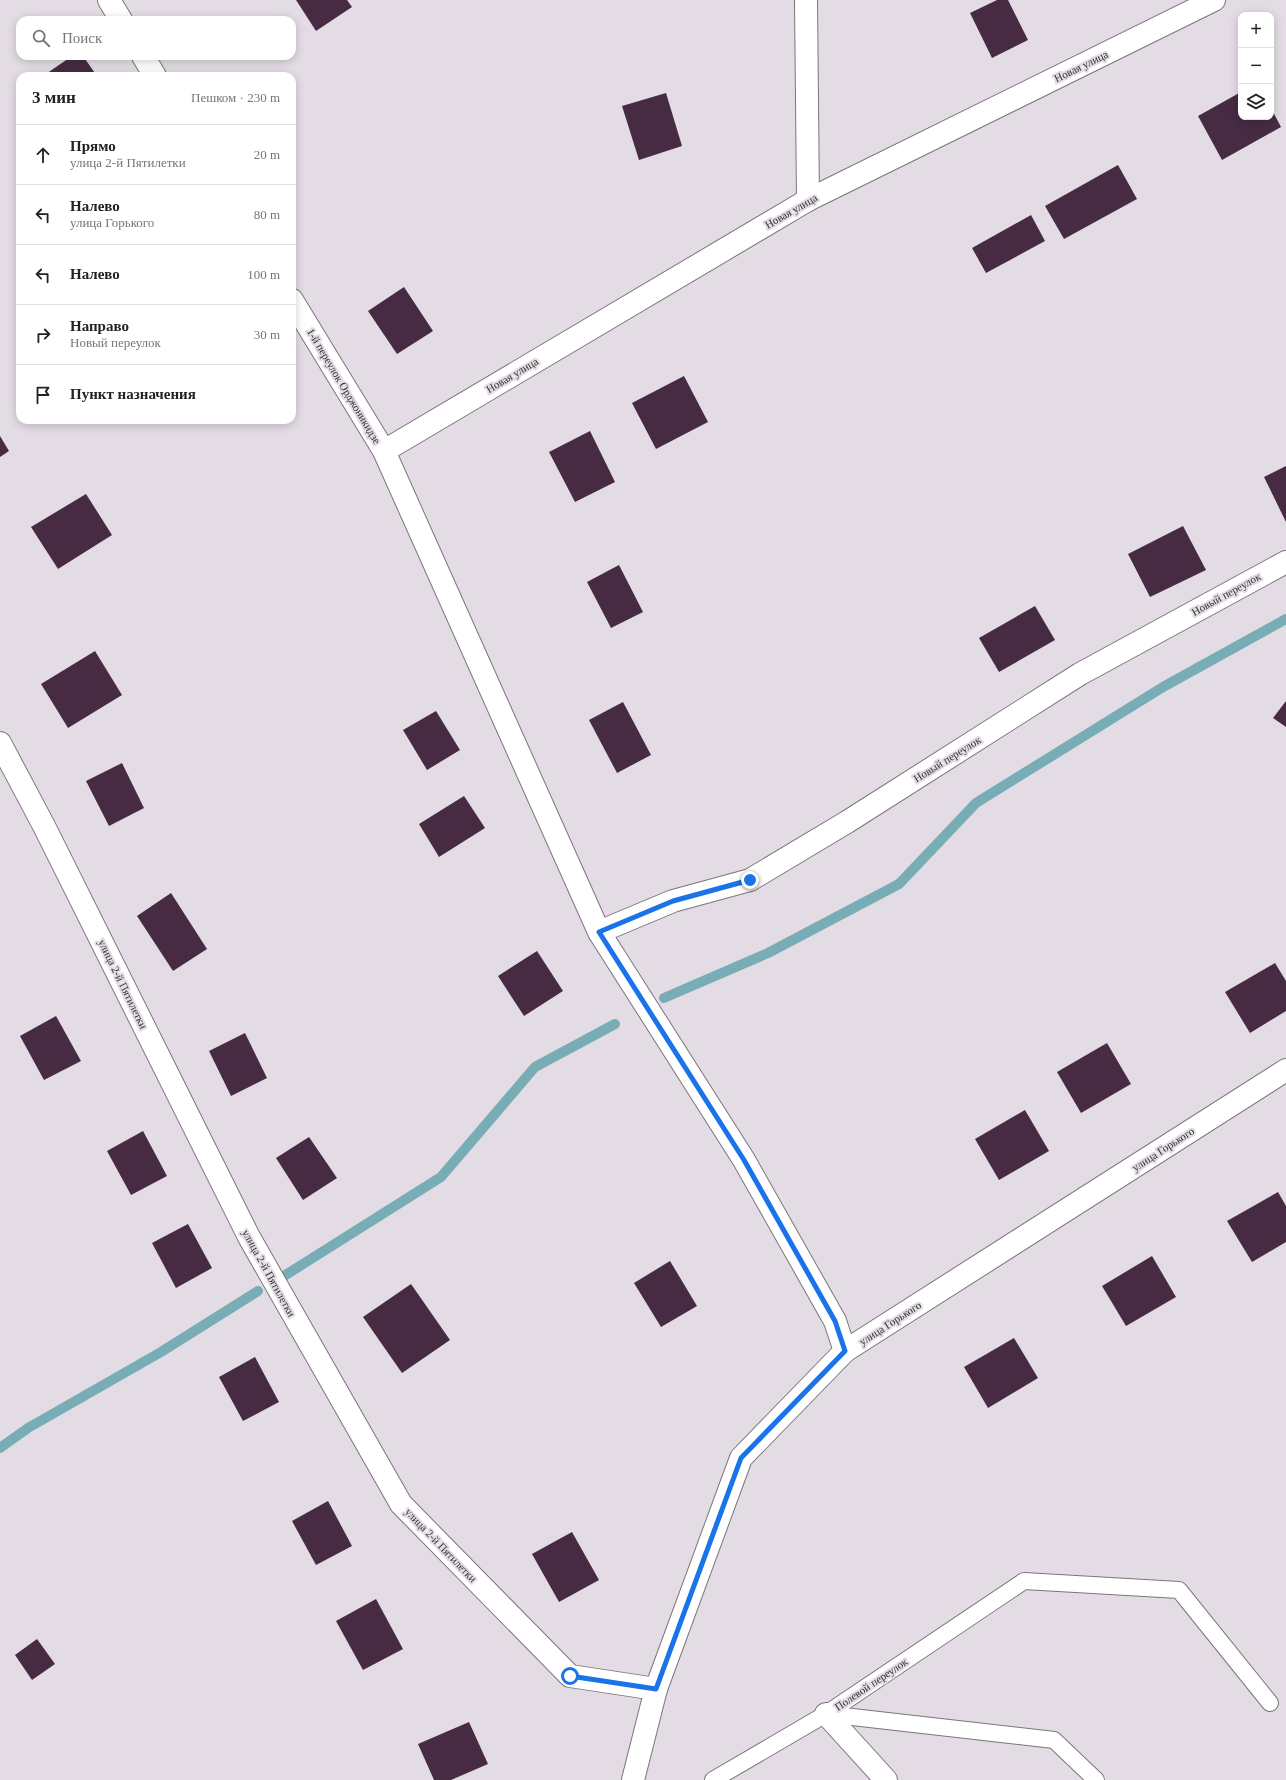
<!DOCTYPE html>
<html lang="ru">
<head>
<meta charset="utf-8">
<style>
  :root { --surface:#fff; --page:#f2f2f2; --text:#222; --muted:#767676; --line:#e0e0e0 }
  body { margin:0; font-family:"Times New Roman",serif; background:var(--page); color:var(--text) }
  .controls { position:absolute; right:12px; top:12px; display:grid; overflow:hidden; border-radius:8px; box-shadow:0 2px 10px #0003 }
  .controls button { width:36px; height:36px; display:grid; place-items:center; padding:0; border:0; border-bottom:1px solid var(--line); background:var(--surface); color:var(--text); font:20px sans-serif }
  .stop { position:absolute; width:12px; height:12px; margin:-9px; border:3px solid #1a73e8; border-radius:50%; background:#fff }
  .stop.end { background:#1a73e8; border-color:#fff; box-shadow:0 1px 4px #0008 }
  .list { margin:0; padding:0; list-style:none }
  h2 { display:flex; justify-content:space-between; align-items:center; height:52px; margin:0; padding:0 16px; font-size:17px }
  h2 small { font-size:13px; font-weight:400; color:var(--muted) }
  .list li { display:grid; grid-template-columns:26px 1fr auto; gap:12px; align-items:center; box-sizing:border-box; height:60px; padding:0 16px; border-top:1px solid var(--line) }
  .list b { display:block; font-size:15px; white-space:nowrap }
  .list p { margin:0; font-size:13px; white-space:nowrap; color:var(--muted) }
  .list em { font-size:13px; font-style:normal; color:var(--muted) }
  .icon { flex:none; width:22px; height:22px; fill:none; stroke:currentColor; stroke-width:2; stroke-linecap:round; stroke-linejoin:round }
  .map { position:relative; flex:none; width:1286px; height:1780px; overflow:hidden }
  .search { position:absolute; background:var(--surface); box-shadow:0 2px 10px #0003; left:16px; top:16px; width:280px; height:44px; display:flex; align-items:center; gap:10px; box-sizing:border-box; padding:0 14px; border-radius:12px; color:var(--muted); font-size:15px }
  .panel { position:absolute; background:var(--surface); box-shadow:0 2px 10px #0003; left:16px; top:72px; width:280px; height:352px; border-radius:12px }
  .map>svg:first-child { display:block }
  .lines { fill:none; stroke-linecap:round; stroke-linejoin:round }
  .stream { stroke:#78adb6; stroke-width:10 }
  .building { fill:#462b43 }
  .service-casing { stroke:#7b757b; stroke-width:18 }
  .minor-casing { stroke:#7b757b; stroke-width:24 }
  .service { stroke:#fff; stroke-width:16 }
  .minor { stroke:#fff; stroke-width:22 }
  .route { stroke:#1a73e8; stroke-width:5 }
  .labels { text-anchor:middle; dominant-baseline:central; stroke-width:4; stroke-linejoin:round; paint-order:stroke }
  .street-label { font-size:11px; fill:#353235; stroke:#e3dce4 }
</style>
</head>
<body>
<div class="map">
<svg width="1286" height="1780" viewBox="0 0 1286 1780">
  <rect width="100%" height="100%" fill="#e3dce4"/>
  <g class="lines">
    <g class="stream">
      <path d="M664,998l104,-45 131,-69 77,-81 187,-116 123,-68"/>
      <path d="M284,1276l157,-99 94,-110 80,-43"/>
      <path d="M0,1448l28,-20 133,-76 97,-61"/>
    </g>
  </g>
  <g class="building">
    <path d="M296,0h51l5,7 -36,24z"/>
    <path d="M997,0h11l20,40 -36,18 -22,-45z"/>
    <path d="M72,56h11l14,20h-54z"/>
    <path d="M1241,92v25h30v-9l10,19 -59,33 -24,-44z"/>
    <path d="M666,93l16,53 -43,14 -17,-54z"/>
    <path d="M1118,165l19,34 -73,40 -19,-33z"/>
    <path d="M1031,215l14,26 -59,32 -14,-25z"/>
    <path d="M404,287l29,44 -36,23 -29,-43z"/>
    <path d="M684,376l24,46 -52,27 -24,-46z"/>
    <path d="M590,431l25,51 -40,20 -26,-50z"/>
    <path d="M0,436l9,15 -9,6z"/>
    <path d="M1286,466v56l-22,-45z"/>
    <path d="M86,494l26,41 -54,34 -27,-42z"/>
    <path d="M1183,526l23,44 -56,27 -22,-43z"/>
    <path d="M619,565l24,47 -32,16 -24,-46z"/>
    <path d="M1035,606l20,34 -56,32 -20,-34z"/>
    <path d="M95,651l27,44 -54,33 -27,-44z"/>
    <path d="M1286,701v26l-13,-9z"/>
    <path d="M623,702l28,53 -34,18 -28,-53z"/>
    <path d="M436,711l24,39 -33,20 -24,-40z"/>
    <path d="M122,763l22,45 -35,18 -23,-45z"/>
    <path d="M464,796l21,32 -46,29 -20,-33z"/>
    <path d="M171,893l36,56 -34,22 -36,-55z"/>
    <path d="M537,951l26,40 -39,25 -26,-40z"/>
    <path d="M1275,963l11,18v30l-36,22 -25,-41z"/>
    <path d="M56,1016l25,45 -37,19 -24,-44z"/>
    <path d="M245,1033l22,45 -36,18 -22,-45z"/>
    <path d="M1107,1043l24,41 -50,29 -24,-41z"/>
    <path d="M1025,1110l24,41 -50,29 -24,-41z"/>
    <path d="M143,1131l24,45 -36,19 -24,-44z"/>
    <path d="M309,1137l28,41 -34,22 -27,-42z"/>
    <path d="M1278,1192l8,14v36l-34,20 -25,-41z"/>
    <path d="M188,1224l24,44 -36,20 -24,-45z"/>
    <path d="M1152,1256l24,41 -50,29 -24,-40z"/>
    <path d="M670,1261l27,45 -36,21 -27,-44z"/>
    <path d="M411,1284l39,56 -48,33 -39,-56z"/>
    <path d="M1014,1338l24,40 -50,30 -24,-41z"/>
    <path d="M255,1357l24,45 -36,19 -24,-44z"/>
    <path d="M328,1501l24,45 -36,19 -24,-44z"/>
    <path d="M572,1532l27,48 -40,22 -27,-48z"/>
    <path d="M376,1599l27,50 -40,21 -27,-49z"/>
    <path d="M37,1639l18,25 -23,16 -17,-25z"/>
    <path d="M469,1722l19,42 -37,16h-17l-16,-36z"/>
  </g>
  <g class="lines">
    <g class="service-casing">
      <g id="service">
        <path d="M826,1714l228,26 42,40"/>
        <path d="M713,1780l113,-66 198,-133 155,9 91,113"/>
      </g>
    </g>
    <g class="minor-casing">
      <g id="minor">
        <path d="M109,0l12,20"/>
        <path d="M806,0l2,200"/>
        <path d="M143,56l12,20"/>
        <path d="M292,300l92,151 215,481 145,228 91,161 10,30"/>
        <path d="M384,451l424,-251 406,-200"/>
        <path d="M0,743l44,83 205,411 152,267 169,172 86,13"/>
        <path d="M599,932l74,-31 77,-21 97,-58 233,-148 206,-112"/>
        <path d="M826,1714l60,66"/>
        <path d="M633,1780l23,-91 85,-231 104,-107 441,-281"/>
      </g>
    </g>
    <use href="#service" class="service"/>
    <use href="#minor" class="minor"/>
  </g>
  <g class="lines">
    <path class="route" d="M570,1676l86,13 85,-231 104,-107 -10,-30 -91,-161 -145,-228 74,-31 77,-21"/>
  </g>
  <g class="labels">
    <g class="street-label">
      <text transform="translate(1081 66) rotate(-26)">Новая улица</text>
      <text transform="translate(791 211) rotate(-30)">Новая улица</text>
      <text transform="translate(512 375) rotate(-31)">Новая улица</text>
      <text transform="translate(344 386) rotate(59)">1-й переулок Орджоникидзе</text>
      <text transform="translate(1226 594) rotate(-29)">Новый переулок</text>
      <text transform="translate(947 759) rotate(-32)">Новый переулок</text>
      <text transform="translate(123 984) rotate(64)">улица 2-й Пятилетки</text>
      <text transform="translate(1163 1149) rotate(-33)">улица Горького</text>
      <text transform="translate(269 1273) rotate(61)">улица 2-й Пятилетки</text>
      <text transform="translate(890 1323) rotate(-33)">улица Горького</text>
      <text transform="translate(441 1545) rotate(46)">улица 2-й Пятилетки</text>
      <text transform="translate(871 1684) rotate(-34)">Полевой переулок</text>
    </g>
  </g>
</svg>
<div class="controls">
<button>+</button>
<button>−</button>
<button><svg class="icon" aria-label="layers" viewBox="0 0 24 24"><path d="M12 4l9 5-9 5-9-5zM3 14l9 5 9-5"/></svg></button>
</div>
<div class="stop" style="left:570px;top:1676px"></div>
<div class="stop end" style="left:750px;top:880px"></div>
<div class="search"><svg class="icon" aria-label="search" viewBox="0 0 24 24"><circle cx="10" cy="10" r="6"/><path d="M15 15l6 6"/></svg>Поиск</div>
<section class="panel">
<h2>3 мин<small>Пешком · 230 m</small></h2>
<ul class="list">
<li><svg class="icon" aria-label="ahead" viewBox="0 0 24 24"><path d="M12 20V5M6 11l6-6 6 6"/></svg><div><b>Прямо</b><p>улица 2-й Пятилетки</p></div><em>20 m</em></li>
<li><svg class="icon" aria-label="left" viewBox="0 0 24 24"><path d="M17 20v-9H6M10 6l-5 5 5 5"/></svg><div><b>Налево</b><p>улица Горького</p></div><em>80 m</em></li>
<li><svg class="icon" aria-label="left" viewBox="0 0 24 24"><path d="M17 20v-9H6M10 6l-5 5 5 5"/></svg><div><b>Налево</b></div><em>100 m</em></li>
<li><svg class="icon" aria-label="right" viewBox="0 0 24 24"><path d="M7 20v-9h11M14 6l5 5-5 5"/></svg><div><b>Направо</b><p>Новый переулок</p></div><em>30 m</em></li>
<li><svg class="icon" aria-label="arrive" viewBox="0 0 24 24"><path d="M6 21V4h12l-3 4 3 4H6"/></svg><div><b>Пункт назначения</b></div></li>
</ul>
</section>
</div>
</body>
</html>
